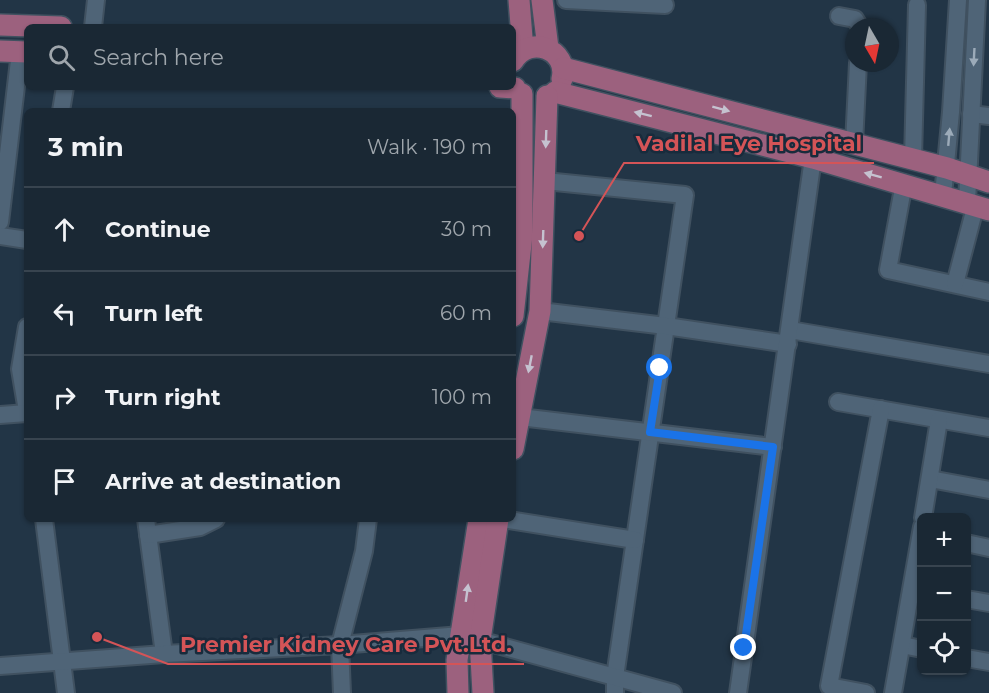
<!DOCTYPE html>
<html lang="en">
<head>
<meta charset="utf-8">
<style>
  :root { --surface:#1a2834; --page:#273440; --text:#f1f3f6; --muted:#9fa6ac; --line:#38444f }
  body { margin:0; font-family:Montserrat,sans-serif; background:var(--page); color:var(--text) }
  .controls { position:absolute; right:18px; bottom:18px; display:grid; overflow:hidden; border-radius:9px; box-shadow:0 2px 4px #0004 }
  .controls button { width:54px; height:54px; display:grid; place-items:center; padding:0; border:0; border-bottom:2px solid var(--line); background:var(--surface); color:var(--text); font:30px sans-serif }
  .compass { position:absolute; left:845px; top:18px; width:54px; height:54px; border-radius:50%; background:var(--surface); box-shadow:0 2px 4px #0004; rotate:171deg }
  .stop { position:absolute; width:18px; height:18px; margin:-14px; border:4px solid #1a73e8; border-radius:50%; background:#fff }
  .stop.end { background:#1a73e8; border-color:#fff; box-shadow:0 2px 6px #0008 }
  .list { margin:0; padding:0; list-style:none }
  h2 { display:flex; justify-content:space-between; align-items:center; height:78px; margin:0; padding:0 24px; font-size:26px }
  h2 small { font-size:20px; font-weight:400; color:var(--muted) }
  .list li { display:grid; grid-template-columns:39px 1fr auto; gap:18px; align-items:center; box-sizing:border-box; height:84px; padding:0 24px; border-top:2px solid var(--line) }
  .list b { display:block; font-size:22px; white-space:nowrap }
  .list em { font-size:20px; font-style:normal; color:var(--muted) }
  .icon { flex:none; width:33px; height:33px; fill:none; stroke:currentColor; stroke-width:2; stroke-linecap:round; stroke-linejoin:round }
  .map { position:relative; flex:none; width:989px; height:693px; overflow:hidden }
  .search { position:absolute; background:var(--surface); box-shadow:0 2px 4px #0004; left:24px; top:24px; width:492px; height:66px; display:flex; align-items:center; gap:15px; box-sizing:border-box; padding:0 21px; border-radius:9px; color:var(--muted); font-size:22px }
  .panel { position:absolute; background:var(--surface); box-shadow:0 2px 4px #0004; left:24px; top:108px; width:492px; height:414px; border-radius:9px }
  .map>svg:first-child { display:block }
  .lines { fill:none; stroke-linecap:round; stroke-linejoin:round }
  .minor-casing { stroke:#405160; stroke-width:20 }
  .major-casing { stroke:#405160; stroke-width:24 }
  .minor { stroke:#4f6477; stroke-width:16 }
  .major { stroke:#9c617e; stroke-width:21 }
  .oneway { fill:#9cabb9 }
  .oneway2 { fill:#c5c2d0 }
  .route { stroke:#1a73e8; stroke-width:8 }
  .leader { fill:none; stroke:#d45457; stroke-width:2 }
  .callout-dot { fill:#d45457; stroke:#182b3c; stroke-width:2 }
  .callout-label { font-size:22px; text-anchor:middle; font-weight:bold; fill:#d45457; stroke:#182b3c; stroke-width:5; stroke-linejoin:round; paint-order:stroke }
</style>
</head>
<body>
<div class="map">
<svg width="989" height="693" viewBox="0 0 989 693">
  <rect width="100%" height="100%" fill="#223546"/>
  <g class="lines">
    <g class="minor-casing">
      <g id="minor">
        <path d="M566,0l99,5"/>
        <path d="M839,16l16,3 5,8"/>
        <path d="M93,27l3,-27"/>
        <path d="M61,111l4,-24"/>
        <path d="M971,114l18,2"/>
        <path d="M854,144l4,-81"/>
        <path d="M913,159l4,-154"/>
        <path d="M545,181l140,14 -70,482v16"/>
        <path d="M904,183l-16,87 101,22"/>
        <path d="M943,195l8,-83 7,-112"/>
        <path d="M967,202l10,-202"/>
        <path d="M0,222l20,-170"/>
        <path d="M0,236l27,4"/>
        <path d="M955,284l21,-80"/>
        <path d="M540,311l126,15 122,18"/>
        <path d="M27,327l-7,42 7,42"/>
        <path d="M790,330l199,34"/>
        <path d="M838,402l151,26"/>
        <path d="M0,415l27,-2"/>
        <path d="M520,417l253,30"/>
        <path d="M930,479l59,11"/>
        <path d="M923,518l16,-98"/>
        <path d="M44,519l22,174"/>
        <path d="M146,519l18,135"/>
        <path d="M503,519l132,21"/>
        <path d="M148,535l52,-8 16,-8"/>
        <path d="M966,543l23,5"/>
        <path d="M966,599l23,4"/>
        <path d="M902,645l20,4"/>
        <path d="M966,658l23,4"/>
        <path d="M0,666l164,-12 176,-9 121,-10 212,58"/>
        <path d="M342,693l-2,-48 24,-94 4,-32"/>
        <path d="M738,693l75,-535"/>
        <path d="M866,693l-37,-7 52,-277"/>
        <path d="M893,693l29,-166"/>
      </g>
    </g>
    <g class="major-casing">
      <g id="major">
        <path d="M519,0l4,50"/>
        <path d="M542,0l6,48"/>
        <path d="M0,25l61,2"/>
        <path d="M0,51l27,1"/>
        <path d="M513,61c16,-27 56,-12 49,18"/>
        <path d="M563,68l384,100 42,14"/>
        <path d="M500,87l15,1"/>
        <path d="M555,92l258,66 176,52"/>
        <path d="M513,316l9,-81v-141"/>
        <path d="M513,449l27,-138 7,-215"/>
        <path d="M458,693l-1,-33 22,-141"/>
        <path d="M483,693l-3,-53 18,-121"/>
      </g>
    </g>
    <use href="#minor" class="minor"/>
    <use href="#major" class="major"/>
  </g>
  <defs><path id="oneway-solid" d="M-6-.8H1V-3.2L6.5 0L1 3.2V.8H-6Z" transform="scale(1.5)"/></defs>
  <g class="oneway">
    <use href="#oneway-solid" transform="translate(974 57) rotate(93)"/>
    <use href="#oneway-solid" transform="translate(949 137) rotate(-85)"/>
  </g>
  <g class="oneway2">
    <use href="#oneway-solid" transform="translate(721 109) rotate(15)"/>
    <use href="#oneway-solid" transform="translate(643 114) rotate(-166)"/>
    <use href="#oneway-solid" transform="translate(546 139) rotate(92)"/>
    <use href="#oneway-solid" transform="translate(873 175) rotate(-165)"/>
    <use href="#oneway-solid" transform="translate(543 239) rotate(92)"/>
    <use href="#oneway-solid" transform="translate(530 364) rotate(101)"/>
    <use href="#oneway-solid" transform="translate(467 593) rotate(-82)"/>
  </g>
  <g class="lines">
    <path class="route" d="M660,368l-10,64 123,15 -29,201"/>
  </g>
  <path class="leader" d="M579 236L624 163H874M97 637L168 664H524"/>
  <g class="callout-dot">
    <circle cx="579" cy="236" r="6"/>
    <circle cx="97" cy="637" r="6"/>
  </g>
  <g class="callout-label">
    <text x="749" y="151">Vadilal Eye Hospital</text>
    <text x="346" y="652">Premier Kidney Care Pvt.Ltd.</text>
  </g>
</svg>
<div class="controls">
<button>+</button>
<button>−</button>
<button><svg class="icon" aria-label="locate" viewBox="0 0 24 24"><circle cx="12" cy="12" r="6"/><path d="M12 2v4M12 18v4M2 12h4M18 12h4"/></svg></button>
</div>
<svg class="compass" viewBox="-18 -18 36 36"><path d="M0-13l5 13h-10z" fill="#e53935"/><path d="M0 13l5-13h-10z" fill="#9fa6ac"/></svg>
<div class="stop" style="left:660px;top:368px"></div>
<div class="stop end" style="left:744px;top:648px"></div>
<div class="search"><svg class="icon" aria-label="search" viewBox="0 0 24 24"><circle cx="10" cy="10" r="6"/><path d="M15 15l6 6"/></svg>Search here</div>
<section class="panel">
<h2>3 min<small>Walk · 190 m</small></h2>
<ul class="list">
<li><svg class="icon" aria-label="ahead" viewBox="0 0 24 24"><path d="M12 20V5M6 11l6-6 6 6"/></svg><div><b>Continue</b></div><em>30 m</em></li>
<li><svg class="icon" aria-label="left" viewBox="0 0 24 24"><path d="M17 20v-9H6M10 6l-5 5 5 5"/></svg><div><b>Turn left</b></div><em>60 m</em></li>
<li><svg class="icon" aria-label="right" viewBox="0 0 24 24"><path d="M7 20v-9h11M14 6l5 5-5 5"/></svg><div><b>Turn right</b></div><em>100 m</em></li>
<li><svg class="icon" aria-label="arrive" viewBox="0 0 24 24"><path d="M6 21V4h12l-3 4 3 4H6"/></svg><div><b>Arrive at destination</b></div></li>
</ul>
</section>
</div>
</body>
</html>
